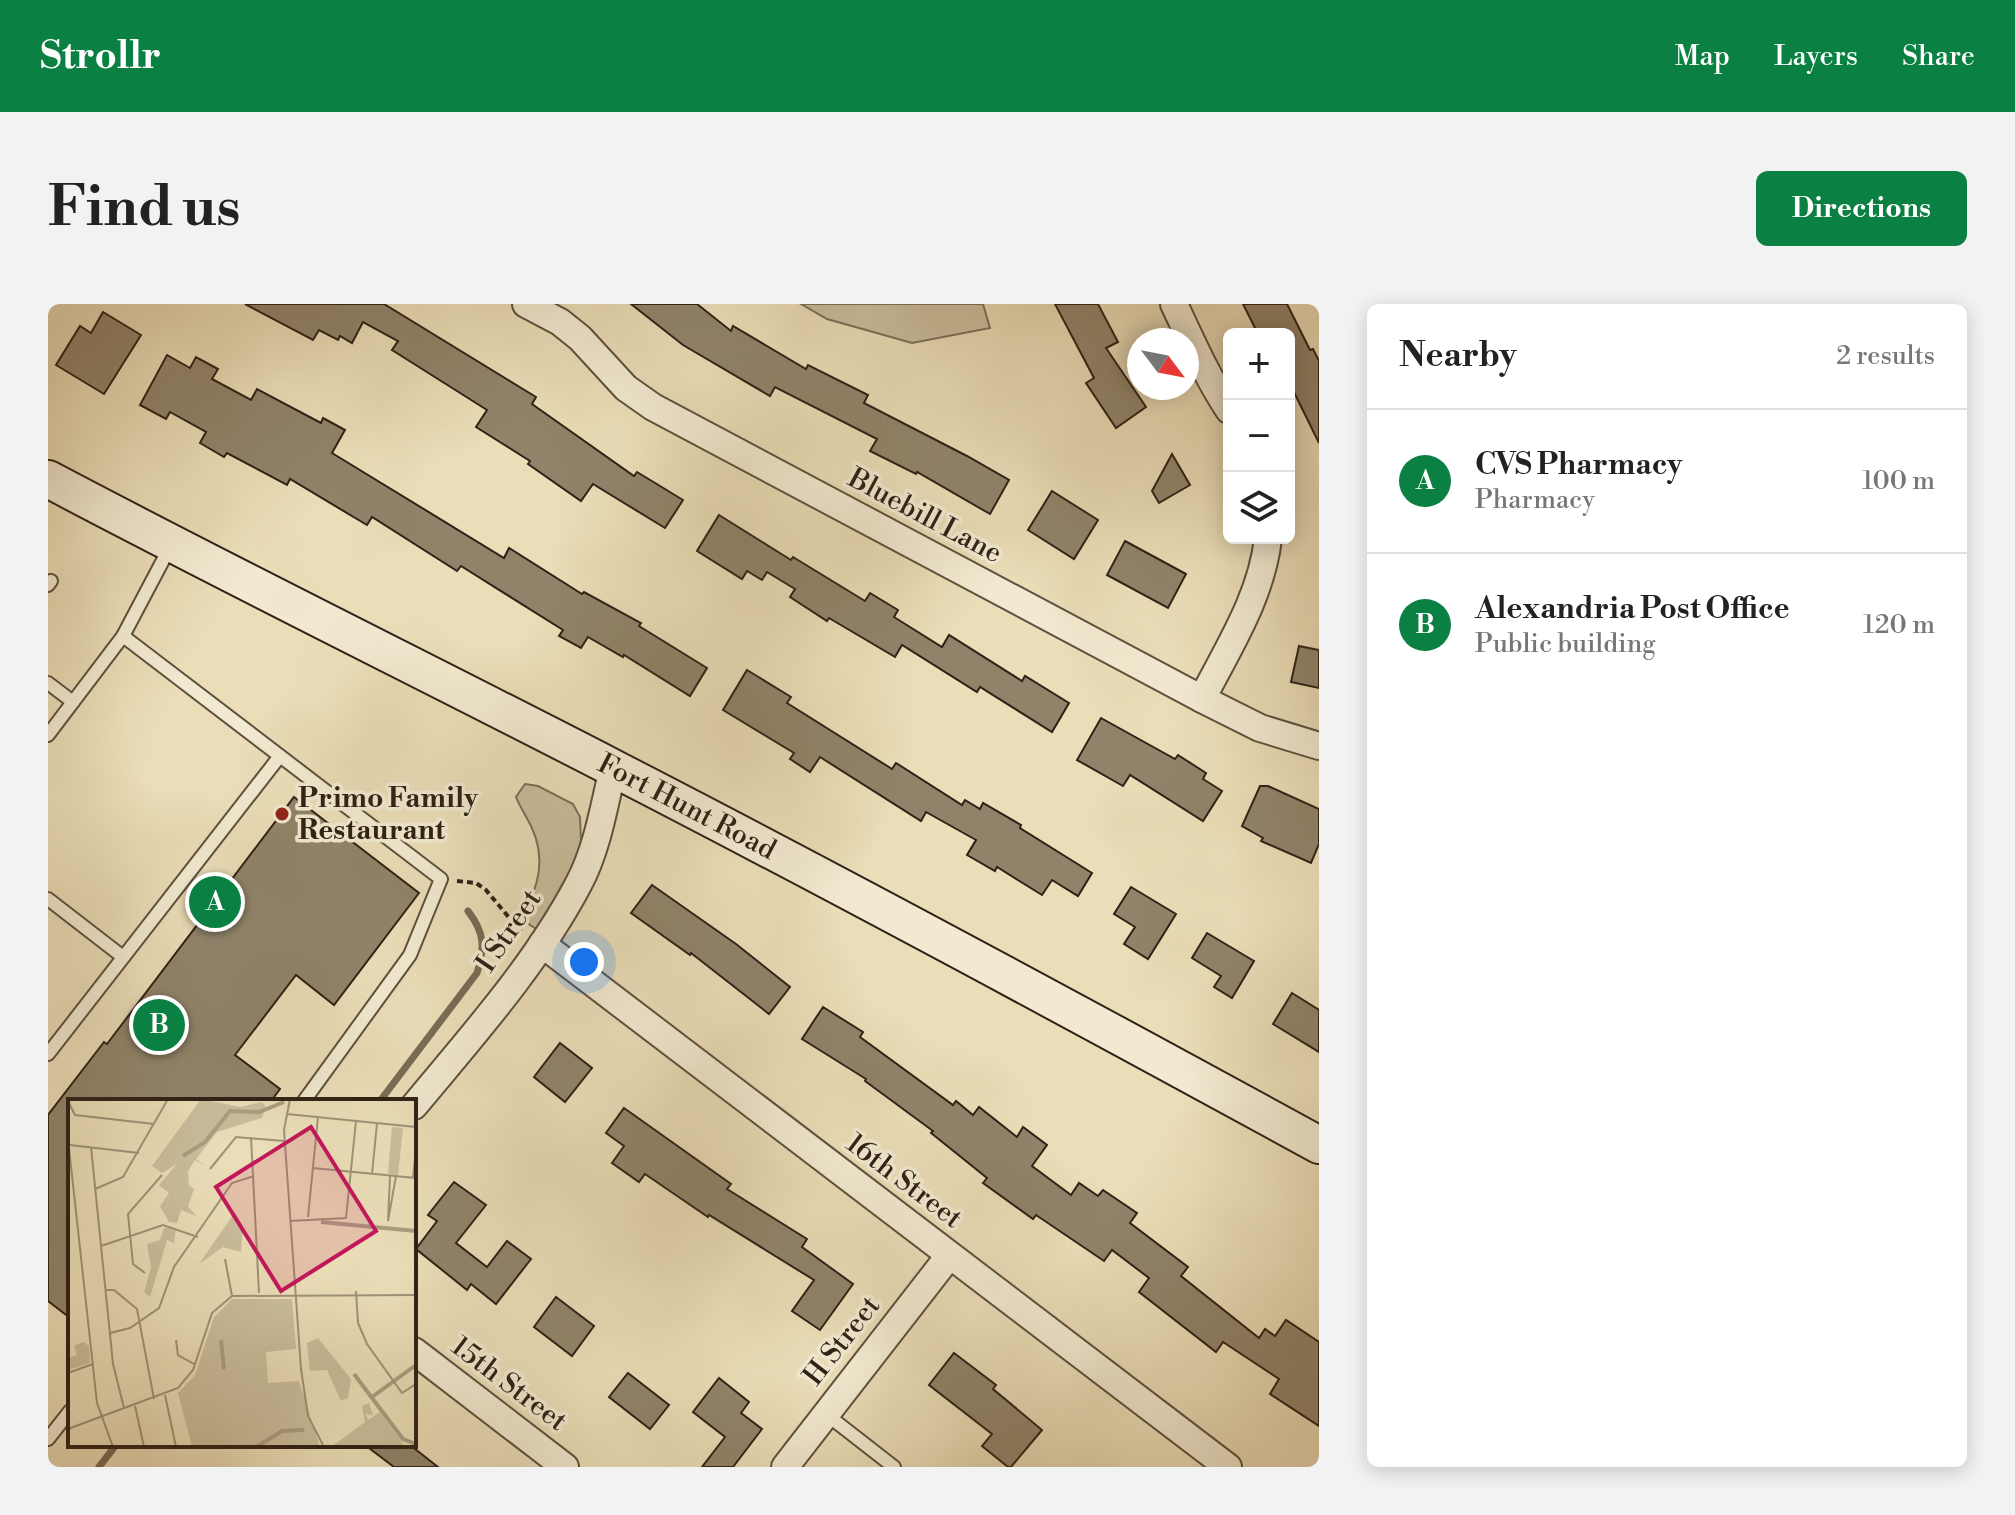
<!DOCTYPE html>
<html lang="en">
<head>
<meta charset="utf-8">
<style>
  :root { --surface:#fff; --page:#f2f2f2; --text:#222; --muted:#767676; --line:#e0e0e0; --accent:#0b8043 }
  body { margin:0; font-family:"Libre Bodoni",serif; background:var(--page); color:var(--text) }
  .controls { position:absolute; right:24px; top:24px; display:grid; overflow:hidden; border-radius:12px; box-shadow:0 4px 20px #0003 }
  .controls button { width:72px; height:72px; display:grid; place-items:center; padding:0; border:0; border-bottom:2px solid var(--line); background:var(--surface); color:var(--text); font:40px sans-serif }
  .compass { position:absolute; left:1079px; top:24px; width:72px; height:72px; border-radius:50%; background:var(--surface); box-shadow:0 4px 20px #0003; rotate:122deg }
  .you { position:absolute; left:536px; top:658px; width:28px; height:28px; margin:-20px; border:6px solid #fff; border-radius:50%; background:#1a73e8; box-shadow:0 0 0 12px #1a73e833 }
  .badge { display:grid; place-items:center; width:52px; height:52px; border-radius:50%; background:var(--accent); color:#fff; font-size:26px; font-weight:700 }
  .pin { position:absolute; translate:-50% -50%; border:4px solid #fff; box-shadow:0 2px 8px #0006 }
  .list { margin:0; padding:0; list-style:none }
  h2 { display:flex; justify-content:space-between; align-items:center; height:104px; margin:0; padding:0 32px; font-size:34px }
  h2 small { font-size:26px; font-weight:400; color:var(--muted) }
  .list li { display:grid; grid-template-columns:52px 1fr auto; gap:24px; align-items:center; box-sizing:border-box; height:144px; padding:0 32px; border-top:2px solid var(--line) }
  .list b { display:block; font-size:30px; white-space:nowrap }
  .list p { margin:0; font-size:26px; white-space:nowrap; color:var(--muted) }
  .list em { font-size:26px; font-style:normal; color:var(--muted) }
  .icon { flex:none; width:44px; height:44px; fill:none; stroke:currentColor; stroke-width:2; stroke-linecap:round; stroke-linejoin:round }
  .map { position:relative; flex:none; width:1271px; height:1163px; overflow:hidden; border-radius:12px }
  header { display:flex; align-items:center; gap:48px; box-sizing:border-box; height:112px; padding:0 40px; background:var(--accent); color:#fff }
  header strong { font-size:38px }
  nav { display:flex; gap:44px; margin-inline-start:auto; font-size:28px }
  .intro { display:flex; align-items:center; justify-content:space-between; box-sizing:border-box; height:192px; padding:0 48px }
  h1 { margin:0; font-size:56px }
  .button { padding:20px 36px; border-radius:12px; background:var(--accent); color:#fff; font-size:28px; font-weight:700 }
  main { display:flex; gap:48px; padding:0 48px }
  aside { flex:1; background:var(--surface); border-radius:12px; box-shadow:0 4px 20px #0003 }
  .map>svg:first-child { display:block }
  .green { fill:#cabd9c; stroke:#7c6f59; stroke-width:2 }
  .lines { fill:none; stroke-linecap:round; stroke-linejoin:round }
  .stream { stroke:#796b56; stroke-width:7 }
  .building { fill:#90836a; stroke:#2f2116; stroke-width:2 }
  .lane-casing { stroke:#5e503e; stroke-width:16 }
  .street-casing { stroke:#5e503e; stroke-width:30 }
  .secondary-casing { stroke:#2f2116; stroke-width:40 }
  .path { stroke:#2f2116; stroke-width:4; stroke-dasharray:6 4; stroke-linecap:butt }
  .lane { stroke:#f1e9d0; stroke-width:12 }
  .street { stroke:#f1e9d0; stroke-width:26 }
  .secondary { stroke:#f1e9d0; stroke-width:36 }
  .poi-dot { fill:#8f2418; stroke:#f1e9d0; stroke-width:3 }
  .labels { text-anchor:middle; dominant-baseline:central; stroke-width:7; stroke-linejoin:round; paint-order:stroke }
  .street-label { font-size:28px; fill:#2f2116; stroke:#f1e9d0 }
  .poi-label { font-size:28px; font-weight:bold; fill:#2f2116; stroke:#f1e9d0; text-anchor:start }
  .inset-river { fill:none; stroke:#aa9d80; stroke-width:4 }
  .inset-road { fill:none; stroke:#9f9277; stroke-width:2 }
  .view { fill:#c2185b; fill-opacity:0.15; stroke:#c2185b; stroke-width:4 }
  .inset-edge { fill:none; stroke:#2f2116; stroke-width:4 }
</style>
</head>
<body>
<header>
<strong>Strollr</strong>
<nav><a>Map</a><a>Layers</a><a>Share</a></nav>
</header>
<div class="intro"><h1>Find us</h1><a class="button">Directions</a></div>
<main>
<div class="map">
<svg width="1271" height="1163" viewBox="0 0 1271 1163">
  <rect width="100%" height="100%" fill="#eaddb7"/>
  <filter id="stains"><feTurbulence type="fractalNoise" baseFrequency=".0025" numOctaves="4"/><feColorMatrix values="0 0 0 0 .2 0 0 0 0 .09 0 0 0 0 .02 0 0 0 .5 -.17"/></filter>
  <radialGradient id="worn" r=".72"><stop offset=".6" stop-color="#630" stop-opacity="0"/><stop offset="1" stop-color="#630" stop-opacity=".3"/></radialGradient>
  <g class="green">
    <path d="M753,0h182l7,24 -78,15 -85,-24z"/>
    <path d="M477,480l13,2 35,18 7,13 1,24 -4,25 -39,64 -8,-5 -7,-7c15,-32 24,-59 8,-92 -5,-10 -11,-19 -15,-29z"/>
  </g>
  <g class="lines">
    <g class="stream">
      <path d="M332,797l97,-128c8,-25 8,-40 -9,-62"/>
      <path d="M51,1163l17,-22"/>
    </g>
  </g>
  <g class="building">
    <path d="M197,0h139l152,93 -4,7 102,72 3,-4 46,28 -18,28 -72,-44 -12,17 -53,-37 2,-3 -54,-34 11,-17 -95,-60 6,-9 -35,-19 -11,21 -12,-7 -2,4 -19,-10 -6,10z"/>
    <path d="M583,0h66l34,27 2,-5 73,43 2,-4 60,30 -4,8 103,53 42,24 -19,34 -73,-42 -1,2 -46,-23 7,-12 -102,-52 -5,9 -87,-51z"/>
    <path d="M1007,0h43l20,38 -12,6 40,59 -30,21 -30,-45 8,-5z"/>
    <path d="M1195,0h44l23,46 3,-1 6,12v82l-30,-61v-48h-31z"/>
    <path d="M55,8l38,23 -37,59 -48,-29 24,-39 11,7z"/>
    <path d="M119,51l23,13 6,-11 22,12 -6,10 39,21 6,-11 64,34 2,-5 22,12 -13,23 172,105 5,-10 73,46 2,-2 57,31 -2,3 68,42 -17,28 -66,-41 -1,2 -35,-20 -7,11 -22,-12 4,-6 -102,-64 -4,5 -85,-54 -5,8 -77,-46 -3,6 -60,-32 -3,4 -24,-14 6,-11 -36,-20 -4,7 -26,-14z"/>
    <path d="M1124,150l18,31 -31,18 -7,-12z"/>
    <path d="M1004,187l46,29 -24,39 -46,-29z"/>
    <path d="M671,211l72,45 2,-3 72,44 5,-8 28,17 -4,7 48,30 7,-12 73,46 3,-5 44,27 -17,29 -72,-45 -3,5 -75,-47 -7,12 -66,-39 -2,3 -37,-24 5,-8 -28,-17 -5,8 -15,-9 -5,8 -45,-28z"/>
    <path d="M1077,237l61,33 -18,34 -61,-33z"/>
    <path d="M1251,342l20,4v38l-28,-6z"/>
    <path d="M699,366l44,27 -4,6 105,66 4,-6 66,42 3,-5 15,9 3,-6 38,22 -1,3 72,45 -14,23 -26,-16 -10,15 -45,-28 -2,4 -28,-16 9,-15 -50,-28 -5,9 -101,-64 -10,15 -20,-13 4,-6 -71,-43z"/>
    <path d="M1053,414l74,41 3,-4 28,18 -3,6 19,12 -19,30 -73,-46 -7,11 -46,-26z"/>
    <path d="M1212,482h8l51,23v35l-8,19 -50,-22 2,-3 -21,-12z"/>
    <path d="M246,493l125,96 -85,112 -38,-30 -61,80 45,34 -9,12h-201v217l-22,-17v-186l56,-73 3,2z"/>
    <path d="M604,581l84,59 54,43 -21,27 -78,-61 -1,2 -59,-42z"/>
    <path d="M1083,583l45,27 -28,45 -24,-15 11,-17 -21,-13z"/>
    <path d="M1159,629l47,28 -22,37 -18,-11 7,-11 -29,-18z"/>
    <path d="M1244,689l27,17v42l-46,-28z"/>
    <path d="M775,703l40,25 -3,5 93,68 3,-4 17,14 6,-8 38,30 6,-10 24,18 -15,21 39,29 8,-12 19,13 5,-6 34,23 -7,10 58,44 -7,9 78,62 6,-9 10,7 11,-16 33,22v84l-49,-32 9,-15 -56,-37 -7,10 -77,-60 10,-14 -37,-28 -8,11 -68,-46 -3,4 -50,-36 4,-5 -56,-45 2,-2 -68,-50 1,-2 -64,-40z"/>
    <path d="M512,739l32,25 -27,34 -31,-25z"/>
    <path d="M576,804l107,76 -4,5 80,50 -5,8 51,37 -33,46 -28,-19 22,-31 -105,-65 -1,2 -63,-43 -6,8 -27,-19 12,-17 -18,-13z"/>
    <path d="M406,878l32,23 -30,38 31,24 20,-26 24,18 -35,45 -25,-20 -4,6 -51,-41 21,-28 -9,-6z"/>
    <path d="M508,993l38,29 -22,30 -38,-29z"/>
    <path d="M906,1049l42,32 -3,4 49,41 -31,37h-3l-26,-21 10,-12 -63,-49z"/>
    <path d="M580,1069l41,32 -19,24 -41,-32z"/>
    <path d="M671,1074l30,24 -8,11 21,16 -29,38h-31l23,-30 -32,-25z"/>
    <path d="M317,1141h45l28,22h-44z"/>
  </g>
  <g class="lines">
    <g class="lane-casing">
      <g id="lane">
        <path d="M0,281l3,-4"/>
        <path d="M75,332l318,243 -31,76 -106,146"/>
        <path d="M0,379l25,19"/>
        <path d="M0,431l75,-99 47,-89"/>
        <path d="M0,595l75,58"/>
        <path d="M0,750l232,-298"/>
        <path d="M778,1110l68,53"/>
        <path d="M0,1135l22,-28"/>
      </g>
    </g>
    <g class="street-casing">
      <g id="street">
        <path d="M478,0l34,18 20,16 46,50 27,19 549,292 58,29 59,18"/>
        <path d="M1126,0c17,36 33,73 55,106"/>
        <path d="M1154,395c26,-51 60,-103 66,-161"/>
        <path d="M494,640l686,523"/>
        <path d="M366,802c58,-70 121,-140 164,-221 19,-35 26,-78 35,-117"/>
        <path d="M366,1047l151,116"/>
        <path d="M737,1163l164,-211"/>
      </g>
    </g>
    <g class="secondary-casing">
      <g id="secondary">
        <path id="s1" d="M0,175c187,99 377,192 565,289 237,122 472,249 706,377"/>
      </g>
    </g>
    <path class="path" d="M409,577l19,2 10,7 36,43"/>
    <use href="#lane" class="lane"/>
    <use href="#street" class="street"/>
    <use href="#secondary" class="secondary"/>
  </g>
  <circle class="poi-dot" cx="234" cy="510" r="8"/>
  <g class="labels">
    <g class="street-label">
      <text transform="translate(877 212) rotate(28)">Bluebill Lane</text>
      <text stroke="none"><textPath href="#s1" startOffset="718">Fort Hunt Road</textPath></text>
      <text transform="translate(461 627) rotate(-56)">I Street</text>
      <text transform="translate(856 877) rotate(37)">16th Street</text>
      <text transform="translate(794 1037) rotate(-52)">H Street</text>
      <text transform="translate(461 1080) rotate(37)">15th Street</text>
    </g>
    <g class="poi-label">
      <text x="250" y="494">Primo Family<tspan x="250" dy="32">Restaurant</tspan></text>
    </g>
  </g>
  <g transform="translate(20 795)">
    <rect width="348" height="348" fill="#eaddb7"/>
    <path d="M133,0l39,8 22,-5 4,5 -4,11 -45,14 -21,27 10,7 -11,-6 -7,11 1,14 5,4 -6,17 8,10 -15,-6 -4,13 -8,-1 -9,-16 9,-13 -10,-8 18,-21 -15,9 -10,-7zM324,28l11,1 -5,47 -10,-1zM167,113l8,14 -2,26 -18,-5 -24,17zM96,129h12l-2,15 -7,-3 -17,57 -6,-5 7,-24 -4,-24 13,-4zM164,200h60l4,50 -30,3 2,31 31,-2 21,66h-128l-14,-54 17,-18 19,-58zM250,239l33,41 -3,19 -7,3 -14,-31 -17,1 -3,-28zM15,243l6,4 1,17 -22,7v-12l9,-3 -3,-9zM301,304l4,12 -7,-1 2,6 12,-8 24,33 12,2h-85l34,-25 -3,-16z" fill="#cabd9c"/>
    <path class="inset-river" d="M115,57l22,-14 25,-31 29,1 25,-10M253,123l95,9M153,241l3,29M286,275l49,65 13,5M304,298l44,-32M188,348l26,-16 22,-1"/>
    <path class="inset-road" d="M222,0l-6,31 17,239 7,47 16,31M1,4l6,12 79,9M219,15l129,13M183,38l8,156M0,40l29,264 16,44M2,46l69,8M23,48l22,217 11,44M245,69l103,10M142,70l26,-32 48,4M304,75l5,-51M322,77l-2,45 8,-45M345,79l3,-31M27,90l28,-12 45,-78M240,118l10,-100M222,122l56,-3 10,-97M33,147l62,-21 35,12M157,160l7,37M77,174l-12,-9 -5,-50 34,-39M37,191h9l23,19 17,90M288,192l2,32 9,21 35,49 14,-9M42,234l20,-5 29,-20 15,-41 58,-84 22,-7M108,241l2,15 16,9M0,274l25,-9M97,296l11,52M67,307l9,41M0,330l110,-41 15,-18 19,-57 20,-17 184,-1"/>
    <path class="view" d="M243,28l65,104 -95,60 -65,-104z"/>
    <rect width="348" height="348" class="inset-edge"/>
  </g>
  <rect width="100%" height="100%" filter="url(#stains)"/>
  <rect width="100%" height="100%" fill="url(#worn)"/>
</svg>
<div class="controls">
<button>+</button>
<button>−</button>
<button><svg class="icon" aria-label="layers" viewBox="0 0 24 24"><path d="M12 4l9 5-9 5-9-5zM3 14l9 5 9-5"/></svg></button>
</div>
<svg class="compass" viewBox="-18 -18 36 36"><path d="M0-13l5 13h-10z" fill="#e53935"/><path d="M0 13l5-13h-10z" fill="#767676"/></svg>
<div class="you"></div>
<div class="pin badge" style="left:167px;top:598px">A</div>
<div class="pin badge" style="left:111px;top:721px">B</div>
</div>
<aside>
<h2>Nearby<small>2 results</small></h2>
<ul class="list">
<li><span class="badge">A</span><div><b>CVS Pharmacy</b><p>Pharmacy</p></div><em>100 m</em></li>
<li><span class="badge">B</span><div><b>Alexandria Post Office</b><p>Public building</p></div><em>120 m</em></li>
</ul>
</aside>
</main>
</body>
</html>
